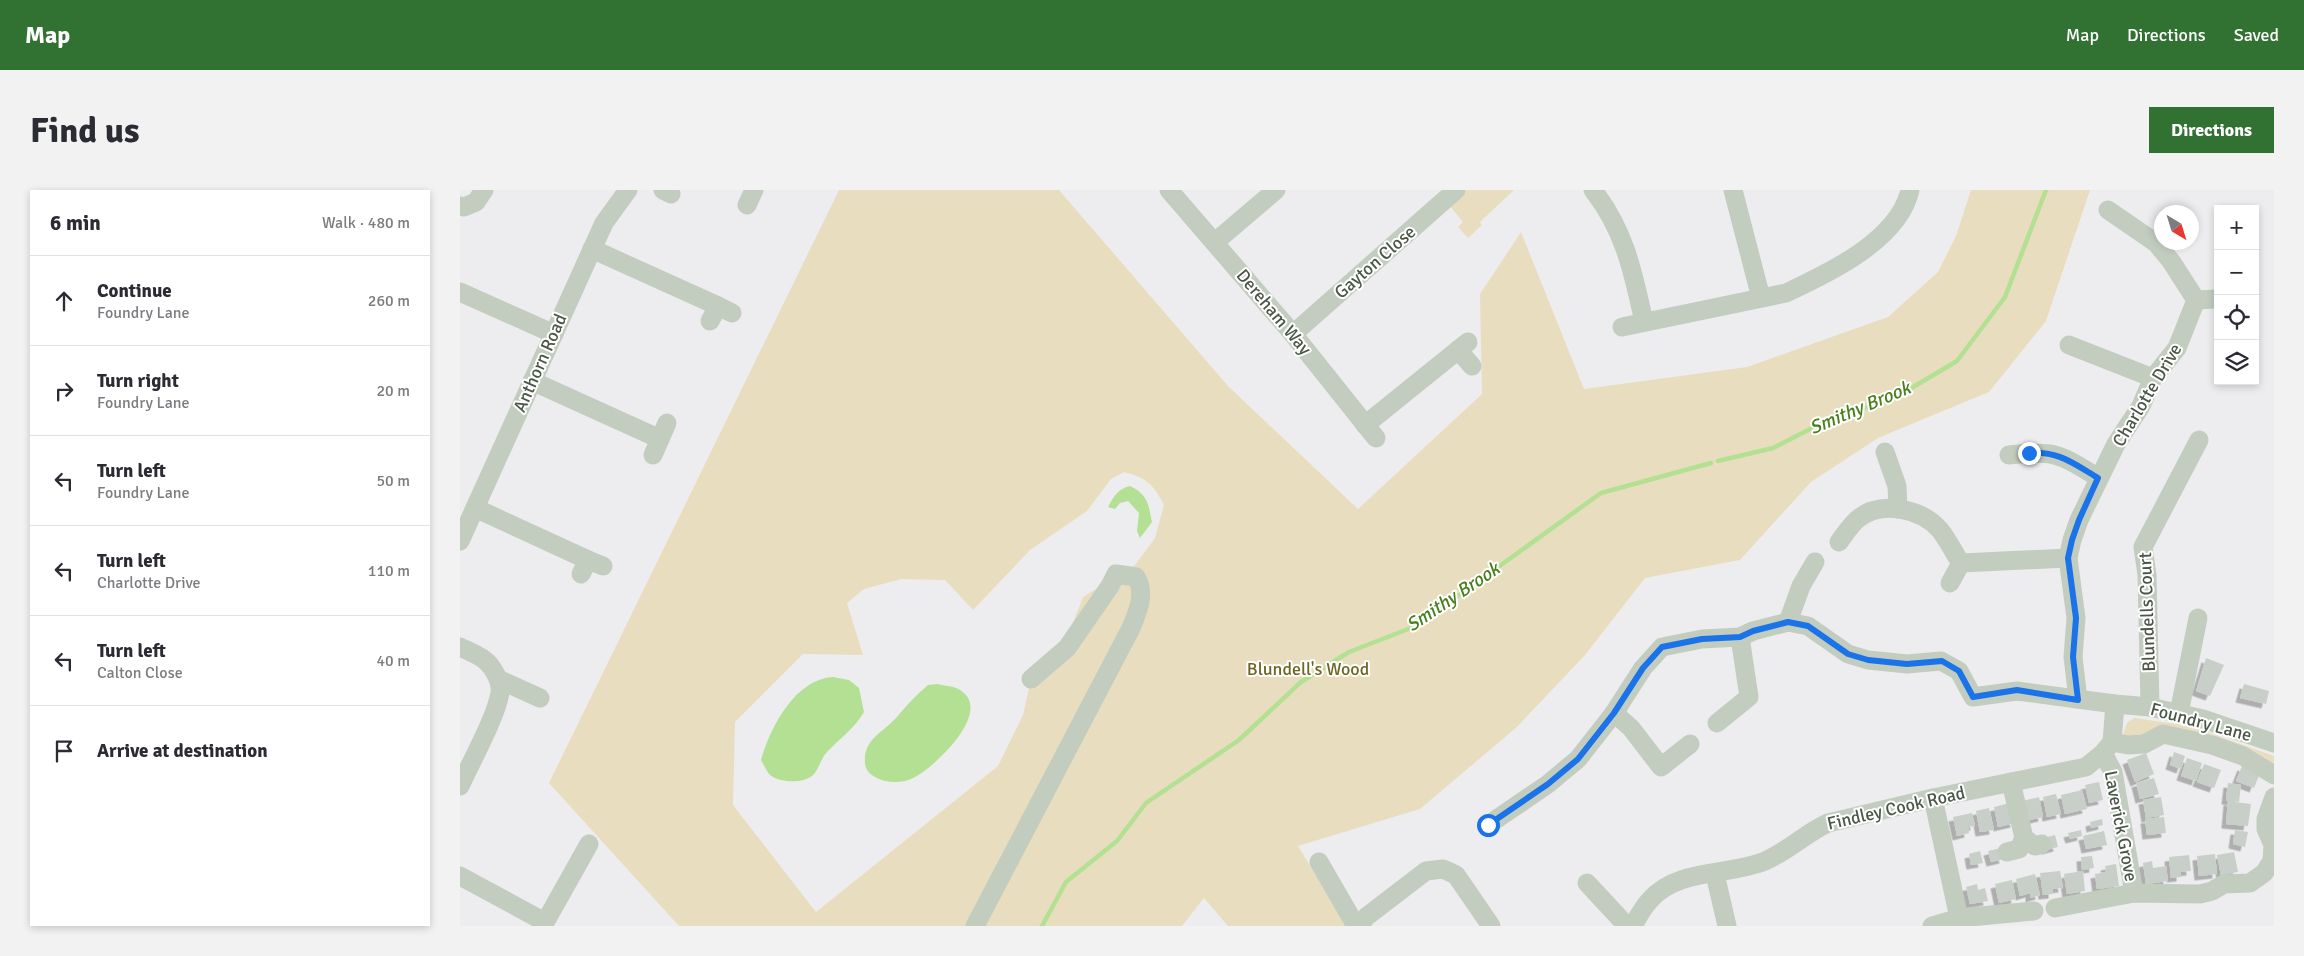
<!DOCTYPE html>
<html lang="en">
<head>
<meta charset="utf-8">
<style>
  :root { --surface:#fff; --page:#f2f2f3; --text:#2b2b33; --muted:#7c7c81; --line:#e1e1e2; --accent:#317131 }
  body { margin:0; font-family:Signika,sans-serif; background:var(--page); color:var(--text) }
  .controls { position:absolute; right:15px; top:15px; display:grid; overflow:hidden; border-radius:0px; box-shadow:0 2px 8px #0003 }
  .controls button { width:45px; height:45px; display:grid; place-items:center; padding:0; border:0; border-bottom:1px solid var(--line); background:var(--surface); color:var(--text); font:25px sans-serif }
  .compass { position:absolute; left:1694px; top:15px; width:45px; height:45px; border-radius:50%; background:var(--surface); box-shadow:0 2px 8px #0003; rotate:142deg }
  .stop { position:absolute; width:15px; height:15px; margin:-11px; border:4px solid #1a73e8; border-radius:50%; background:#fff }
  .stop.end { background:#1a73e8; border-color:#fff; box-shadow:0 1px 5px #0008 }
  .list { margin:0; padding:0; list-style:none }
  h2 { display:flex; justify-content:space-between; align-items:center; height:65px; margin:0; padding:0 20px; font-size:21px }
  h2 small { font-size:16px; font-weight:400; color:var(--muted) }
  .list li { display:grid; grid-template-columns:32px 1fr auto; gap:15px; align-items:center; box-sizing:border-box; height:90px; padding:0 20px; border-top:1px solid var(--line) }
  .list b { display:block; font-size:19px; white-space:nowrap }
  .list p { margin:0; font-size:16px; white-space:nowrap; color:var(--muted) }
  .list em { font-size:16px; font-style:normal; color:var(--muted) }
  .icon { flex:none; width:28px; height:28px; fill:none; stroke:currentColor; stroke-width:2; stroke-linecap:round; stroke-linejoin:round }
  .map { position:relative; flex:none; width:1814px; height:736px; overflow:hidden; border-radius:0px }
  header { display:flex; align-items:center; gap:30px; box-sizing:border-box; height:70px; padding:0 25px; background:var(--accent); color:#fff }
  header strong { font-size:24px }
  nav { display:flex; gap:28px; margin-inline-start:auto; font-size:18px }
  .intro { display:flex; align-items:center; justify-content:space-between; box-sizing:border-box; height:120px; padding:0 30px }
  h1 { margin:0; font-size:35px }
  .button { padding:12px 22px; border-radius:0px; background:var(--accent); color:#fff; font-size:18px; font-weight:700 }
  main { display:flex; gap:30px; padding:0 30px }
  aside { flex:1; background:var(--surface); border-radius:0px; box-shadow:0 2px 8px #0003 }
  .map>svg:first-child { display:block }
  .green { fill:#e8debf; fill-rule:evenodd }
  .water { fill:#b3e092 }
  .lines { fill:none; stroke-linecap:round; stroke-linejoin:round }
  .stream { stroke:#b3e092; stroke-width:4.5 }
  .building { fill:#c8cfc8; filter:url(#shadow) }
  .minor { stroke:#c2cdbf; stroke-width:19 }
  .route { stroke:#1a73e8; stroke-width:6 }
  .labels { text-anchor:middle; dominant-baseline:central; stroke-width:4; stroke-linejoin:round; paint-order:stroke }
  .street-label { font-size:18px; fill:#4a5747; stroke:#fff }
  .park-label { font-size:18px; fill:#6f6522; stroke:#fff }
  .water-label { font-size:19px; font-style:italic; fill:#47801b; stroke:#fff }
</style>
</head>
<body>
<header>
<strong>Map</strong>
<nav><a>Map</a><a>Directions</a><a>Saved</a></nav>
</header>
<div class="intro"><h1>Find us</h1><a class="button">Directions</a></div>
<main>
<aside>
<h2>6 min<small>Walk · 480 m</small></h2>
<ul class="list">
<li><svg class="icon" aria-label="ahead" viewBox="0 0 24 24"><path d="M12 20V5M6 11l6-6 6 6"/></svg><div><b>Continue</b><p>Foundry Lane</p></div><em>260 m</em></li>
<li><svg class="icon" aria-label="right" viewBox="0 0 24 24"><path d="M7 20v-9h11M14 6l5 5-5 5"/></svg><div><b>Turn right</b><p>Foundry Lane</p></div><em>20 m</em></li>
<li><svg class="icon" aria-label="left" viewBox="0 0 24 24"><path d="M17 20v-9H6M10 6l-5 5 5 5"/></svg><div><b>Turn left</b><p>Foundry Lane</p></div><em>50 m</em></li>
<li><svg class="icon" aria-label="left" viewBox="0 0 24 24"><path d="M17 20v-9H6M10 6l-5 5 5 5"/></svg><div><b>Turn left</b><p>Charlotte Drive</p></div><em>110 m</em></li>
<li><svg class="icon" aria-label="left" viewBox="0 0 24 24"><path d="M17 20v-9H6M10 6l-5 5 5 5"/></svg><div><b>Turn left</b><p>Calton Close</p></div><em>40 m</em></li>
<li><svg class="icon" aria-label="arrive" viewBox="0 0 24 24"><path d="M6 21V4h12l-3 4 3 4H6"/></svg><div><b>Arrive at destination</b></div></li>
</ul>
</aside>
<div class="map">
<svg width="1814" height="736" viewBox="0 0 1814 736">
  <defs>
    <filter id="shadow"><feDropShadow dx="-4.5" dy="4.5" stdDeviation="0" flood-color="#0004"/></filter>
  </defs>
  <rect width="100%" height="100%" fill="#ededef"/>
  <g class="green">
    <path d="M379,0h220l169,196 130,123 124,-115 -2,-100 41,-62 63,157 163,-22 141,-50 50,-45 18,-36 15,-46h119l-44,131 -57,71 -111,46 -67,44 -71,78 -95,18 -60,77 -68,72 -97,82 -122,37 49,80h-119l-24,-28 -22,28h-503l-130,-143zM664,282c23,6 29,12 40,33l-9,33 -20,27 -52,32 -21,54 -31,28 -8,36 -25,51 -182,146 -83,-107 2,-83 68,-68 60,1 -16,-52 17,-14 37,-10 44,1 28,30 57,-60 57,-39 24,-32z"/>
    <path d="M1006,0h48l-34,32 2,3 -14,13 -10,-11 5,-5 -14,-17z"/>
    <path d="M1674,528l43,6 30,8 67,24v9l-69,-28 -69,3 -13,-5 4,-12z"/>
  </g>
  <g class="water">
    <path d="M670,296c18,9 18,17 22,36l-12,16 -3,-7 2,-18 -11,-12 -8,2 -5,6 -7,-2c6,-11 10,-18 22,-21z"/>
    <path d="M373,487l16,3 10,8 5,24c-10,17 -24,26 -37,40 -6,6 -8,17 -14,23 -9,9 -35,8 -44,-1 -3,-4 -5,-9 -8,-14 9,-32 34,-81 72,-83z"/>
    <path d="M478,494c6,2 17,2 22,6 35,21 -27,79 -47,88 -9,5 -25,5 -34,1 -7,-3 -14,-8 -14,-16 -2,-23 17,-30 31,-45 10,-12 20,-23 32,-33z"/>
  </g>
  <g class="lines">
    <g class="stream">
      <path d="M1258,271l55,-13 43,-22 82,-30 59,-35 48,-64 41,-107"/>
      <path d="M582,736l24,-44 51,-41 29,-38 93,-63 62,-58 48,-30 67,-26 185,-133 110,-30"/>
    </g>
  </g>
  <g class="building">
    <path d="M1746,468l18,7 -14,31 -14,-5z"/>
    <path d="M1784,494l25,7 -3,13 -26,-6z"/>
    <path d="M1714,562l11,4 -4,13 -11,-4z"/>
    <path d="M1686,563l8,21 -19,8 -8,-22z"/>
    <path d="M1727,568l15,5 -6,18 -15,-5z"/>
    <path d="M1744,574l17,6 -7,18 -17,-6z"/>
    <path d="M1782,576l18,7 -6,15 -18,-7z"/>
    <path d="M1694,588l5,16 -19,5 -4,-16z"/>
    <path d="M1639,592l4,18 -14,3 -4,-18z"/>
    <path d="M1768,593l13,2 -2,17 -13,-2z"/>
    <path d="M1622,600l5,19 -22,5 -4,-19z"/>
    <path d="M1596,604l5,20 -14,3 -4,-20z"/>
    <path d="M1579,607l4,20 -17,4 -4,-20z"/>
    <path d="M1701,607l3,18 -18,3 -3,-18z"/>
    <path d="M1768,611l23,3 -3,22 -22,-2z"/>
    <path d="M1550,613l5,20 -17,4 -4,-20z"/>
    <path d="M1529,618l5,22 -14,2 -4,-21z"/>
    <path d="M1512,623l3,13 -7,1 1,6 -12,3 -4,-19z"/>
    <path d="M1704,627l2,16 -19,2 -2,-16z"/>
    <path d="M1642,629l1,6 -12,3 -1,-6z"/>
    <path d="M1621,640l1,6 -12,3 -2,-6z"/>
    <path d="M1775,640l13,2 -3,15 -12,-3z"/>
    <path d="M1644,641l3,14 -21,4 -3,-13z"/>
    <path d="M1595,645l3,12 -12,3 -3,-12z"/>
    <path d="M1541,658l3,11 -13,3 -3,-11z"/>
    <path d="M1520,661l3,12 -12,2 -2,-11z"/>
    <path d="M1774,662l4,20 -17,3 -4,-20z"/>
    <path d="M1755,664l2,20 -18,2 -2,-20z"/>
    <path d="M1729,665l2,16 -10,1v5l-10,1 -2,-21z"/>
    <path d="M1632,666l2,12 -12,2 -1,-13z"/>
    <path d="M1692,671l1,7 13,-2 2,15 -22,3 -3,-21z"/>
    <path d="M1656,674l3,22 -22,3 -2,-15 11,-2 -1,-6z"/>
    <path d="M1600,681l3,17 -10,1v5l-10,1 -3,-22z"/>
    <path d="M1623,681l2,20 -18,3 -3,-20z"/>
    <path d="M1575,684l5,21 -10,3v-5l-10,3 -4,-17z"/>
    <path d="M1552,690l4,19 -17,4 -4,-19z"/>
    <path d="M1517,694l1,6 7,-2 3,13 -18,3 -4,-17z"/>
  </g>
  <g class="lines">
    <g class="minor">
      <path d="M203,0l8,4"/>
      <path d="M709,0l124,144 83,104"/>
      <path d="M1133,0c32,41 40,82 51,132"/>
      <path d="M1273,0l28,108"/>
      <path d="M287,15l7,-15"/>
      <path d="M0,16l4,1 12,-5 8,-12"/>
      <path d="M755,52l61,-52"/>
      <path d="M132,59l126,57"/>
      <path d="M0,102l94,42"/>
      <path d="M1736,110l20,-1"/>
      <path d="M250,131l8,-15 14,7"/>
      <path d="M1162,137l164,-34c43,-20 113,-53 124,-103"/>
      <path d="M833,144l163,-144"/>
      <path d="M1609,155l84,33"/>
      <path d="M998,160l14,16"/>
      <path d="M72,191l128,58"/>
      <path d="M905,235l103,-83"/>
      <path d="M1425,262l12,34 1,23"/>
      <path d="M193,265l14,-32"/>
      <path d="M1549,265c47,-5 50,-1 90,23"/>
      <path d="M15,318l113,52"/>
      <path d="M0,351l144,-318 24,-33"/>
      <path d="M1379,352c6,-8 12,-18 20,-24 23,-18 63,-9 81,12 8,10 14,23 21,33l107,-5"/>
      <path d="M121,384l7,-14 15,6"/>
      <path d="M1490,393l11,-20"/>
      <path d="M1328,432l13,-36 14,-24"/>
      <path d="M0,457c12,6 25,10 32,21 5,7 9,17 8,25 -4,24 -29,69 -40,93"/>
      <path d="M38,489l42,19"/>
      <path d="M1618,509l-5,-42 3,-39 -8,-60 4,-18 7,-20 37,-76 25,-38 12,-28 24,-30 19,-48 -25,-39 -15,-18 -48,-33"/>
      <path d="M1690,517l-3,-132 -4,-28 56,-107"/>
      <path d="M1154,523l17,15 30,39 29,-23"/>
      <path d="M1719,523l19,-95"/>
      <path d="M1257,533l32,-26 -9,-60"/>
      <path d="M1652,552l16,3 16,-1 19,-10 49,11 31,11 31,19"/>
      <path d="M1643,563l10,19 21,121"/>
      <path d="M1551,592l13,56 11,8 7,-2"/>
      <path d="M1473,608l26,120"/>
      <path d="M1028,635l60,-41 30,-25 36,-46 29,-45 19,-21 40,-8 38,-2 13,-6 35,-9 20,4 40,28 20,6 39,4 34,-3 18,10 14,26 44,-6 98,13 35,3 53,12 71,24"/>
      <path d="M1547,662l12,-3 5,-11"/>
      <path d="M859,672l37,64"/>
      <path d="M1255,684l12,52"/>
      <path d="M0,686l85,46"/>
      <path d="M1127,693l40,43"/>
      <path d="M1595,718l79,-15 66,1 12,-3 12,-7 26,-1 14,-10 8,-12 1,-16 -7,-16v-10l8,-22"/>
      <path d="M83,736l46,-82"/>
      <path d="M515,736l156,-298c7,-17 15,-35 5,-51l-20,-3 -6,12 -43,62 -36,31"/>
      <path d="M899,736l7,-9 60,-46 17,-2 13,6 35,51"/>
      <path d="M1173,736c5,-9 10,-19 17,-26 27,-32 79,-24 115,-39 23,-10 41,-28 63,-38l105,-25 153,-31 17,-14 9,-11 3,-38"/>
      <path d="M1472,736l27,-8 75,-7"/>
    </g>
  </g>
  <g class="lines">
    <path class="route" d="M1028,635l60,-41 30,-25 36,-46 29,-45 19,-21 40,-8 38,-2 13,-6 35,-9 20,4 40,28 20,6 39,4 35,-3 17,10 14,26 44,-7 61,10 -5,-43 3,-39 -8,-60 4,-18 7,-20 19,-42c-25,-15 -39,-27 -69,-25"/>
  </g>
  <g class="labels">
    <g class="street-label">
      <text transform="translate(915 72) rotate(-41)">Gayton Close</text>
      <text transform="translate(814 122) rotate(50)">Dereham Way</text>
      <text transform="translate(80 173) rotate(-66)">Anthorn Road</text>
      <text transform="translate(1687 205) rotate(-59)">Charlotte Drive</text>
      <text transform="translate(1687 422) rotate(-92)">Blundells Court</text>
      <text transform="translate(1741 532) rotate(15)">Foundry Lane</text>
      <text transform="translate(1436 618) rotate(-13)">Findley Cook Road</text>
      <text transform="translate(1661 636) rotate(79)">Laverick Grove</text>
    </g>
    <g class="park-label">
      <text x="848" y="479">Blundell's Wood</text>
    </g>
    <g class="water-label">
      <text transform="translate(1400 218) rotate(-23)">Smithy Brook</text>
      <text transform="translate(993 407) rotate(-34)">Smithy Brook</text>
    </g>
  </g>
</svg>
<div class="controls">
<button>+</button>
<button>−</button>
<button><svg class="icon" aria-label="locate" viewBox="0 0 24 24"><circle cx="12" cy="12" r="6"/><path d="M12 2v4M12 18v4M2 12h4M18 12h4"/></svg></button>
<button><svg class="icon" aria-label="layers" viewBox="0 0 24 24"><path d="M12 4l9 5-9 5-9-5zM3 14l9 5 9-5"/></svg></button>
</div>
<svg class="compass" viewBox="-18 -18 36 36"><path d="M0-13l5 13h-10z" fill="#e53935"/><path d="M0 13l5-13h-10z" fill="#7c7c81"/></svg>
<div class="stop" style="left:1028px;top:635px"></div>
<div class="stop end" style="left:1569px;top:263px"></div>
</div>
</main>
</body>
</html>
